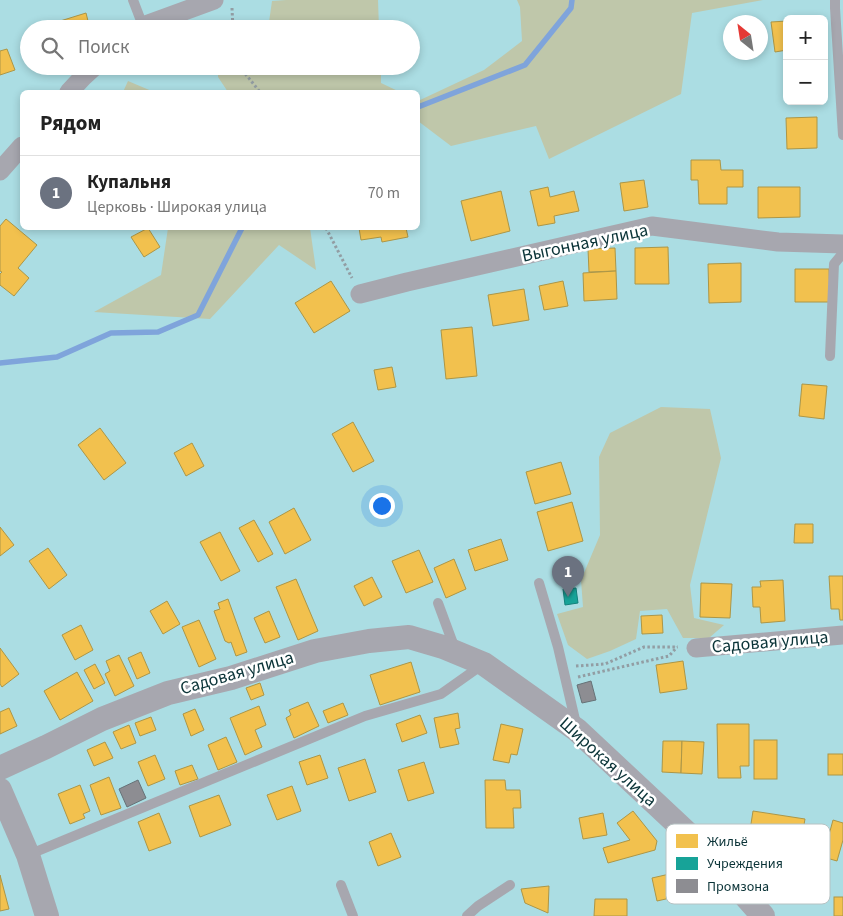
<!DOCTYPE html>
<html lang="ru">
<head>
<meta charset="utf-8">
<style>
  :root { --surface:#fff; --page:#f6f6f6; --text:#222; --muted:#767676; --line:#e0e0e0; --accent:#7c3aed }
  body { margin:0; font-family:"Source Sans 3",sans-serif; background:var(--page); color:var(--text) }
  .controls { position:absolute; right:15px; top:15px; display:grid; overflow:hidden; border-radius:8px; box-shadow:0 2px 8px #0003 }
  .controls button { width:45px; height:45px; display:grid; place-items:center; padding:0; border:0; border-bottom:1px solid var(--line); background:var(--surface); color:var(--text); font:25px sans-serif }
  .compass { position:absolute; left:723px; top:15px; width:45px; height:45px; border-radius:50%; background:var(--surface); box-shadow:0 2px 8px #0003; rotate:330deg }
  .you { position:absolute; left:381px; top:505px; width:18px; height:18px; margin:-12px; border:4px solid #fff; border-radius:50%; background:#1a73e8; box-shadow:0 0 0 8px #1a73e833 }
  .badge { display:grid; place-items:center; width:32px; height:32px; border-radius:50%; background:var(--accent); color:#fff; font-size:16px; font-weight:700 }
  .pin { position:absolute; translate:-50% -41px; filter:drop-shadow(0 1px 2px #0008) }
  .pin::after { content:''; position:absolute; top:26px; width:18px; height:15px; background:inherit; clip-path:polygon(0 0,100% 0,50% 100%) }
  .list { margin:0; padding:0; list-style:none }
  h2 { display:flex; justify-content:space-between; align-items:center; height:65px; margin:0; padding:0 20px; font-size:21px }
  h2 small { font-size:16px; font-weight:400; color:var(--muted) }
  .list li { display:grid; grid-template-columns:32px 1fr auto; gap:15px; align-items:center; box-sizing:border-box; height:75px; padding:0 20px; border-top:1px solid var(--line) }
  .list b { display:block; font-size:19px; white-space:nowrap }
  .list p { margin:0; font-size:16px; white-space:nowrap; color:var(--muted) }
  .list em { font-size:16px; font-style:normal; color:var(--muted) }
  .icon { flex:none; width:28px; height:28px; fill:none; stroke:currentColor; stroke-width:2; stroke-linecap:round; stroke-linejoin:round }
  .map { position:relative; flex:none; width:843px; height:916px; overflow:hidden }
  .search { position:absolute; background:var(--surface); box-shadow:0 2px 8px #0003; left:20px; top:20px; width:400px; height:55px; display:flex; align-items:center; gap:12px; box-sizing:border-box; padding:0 18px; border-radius:28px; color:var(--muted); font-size:19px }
  .panel { position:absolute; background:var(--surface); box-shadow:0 2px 8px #0003; left:20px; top:90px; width:400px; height:140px; border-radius:8px }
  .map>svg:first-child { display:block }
  .green { fill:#bfc7aa }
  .homes { fill:#f2c14e; stroke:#ac9647 }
  .public { fill:#17a398; stroke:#13817b }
  .industry { fill:#8d8d92; stroke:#667277 }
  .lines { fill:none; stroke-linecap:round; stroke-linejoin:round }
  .stream { stroke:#7fa4db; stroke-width:5.5 }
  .path { stroke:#929da3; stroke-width:3; stroke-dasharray:2.5 2.5; stroke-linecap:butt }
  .service { stroke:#a7a7af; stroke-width:10 }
  .minor { stroke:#a7a7af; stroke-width:19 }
  .tertiary { stroke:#a7a7af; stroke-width:24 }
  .labels { text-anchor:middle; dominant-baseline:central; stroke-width:5; stroke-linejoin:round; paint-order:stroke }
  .street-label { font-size:18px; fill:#0a3337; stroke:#fff }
  .key { fill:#fff; stroke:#b6c2c3; stroke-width:1 }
  .key-label { font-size:14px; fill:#0a3337 }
</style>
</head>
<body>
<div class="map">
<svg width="843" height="916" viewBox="0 0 843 916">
  <rect width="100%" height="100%" fill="#abdde3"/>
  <g class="green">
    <path d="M286,0h92l1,29h-111l4,-28z"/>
    <path d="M517,0h246l-71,13 -11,81 -132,65 -13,-33 -85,20 -33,-25v-20l66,-31 38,-29 -2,-34z"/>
    <path d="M218,66h163v17l19,9h-172l-10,-15z"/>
    <path d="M128,81l26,11h-31z"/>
    <path d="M168,228h142l6,42 -37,-25 -69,74 -116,-7 67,-37z"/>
    <path d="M661,407l49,2 11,49 -31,127 4,33 30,7 -15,13h-26l-16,-29 -27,2 -4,28 -26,12 -23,8 -19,-14 -11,-31 26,-7 -2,-27 19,-45 -1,-78 11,-24z"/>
  </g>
  <g class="homes">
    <path d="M86,13l4,16h-31l-2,-7z"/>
    <path d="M787,21v29l-12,2 -4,-30z"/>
    <path d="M7,49l8,21 -15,5v-24z"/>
    <path d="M817,117v31l-30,1 -1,-31z"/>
    <path d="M691,160h29l1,10h22v17h-16v17h-28l-1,-24h-7z"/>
    <path d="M644,180l4,27 -24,4 -4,-28z"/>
    <path d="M548,187l2,10 24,-6 5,20 -25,5 1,7 -17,3 -8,-35z"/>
    <path d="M758,187h42v30l-42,1z"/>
    <path d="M501,191l9,40 -39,10 -10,-40z"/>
    <path d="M6,219l31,26 -19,23 11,10 -15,18 -14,-11v-11l2,-2 -2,-1v-45z"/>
    <path d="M148,228l12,19 -16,10 -13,-20z"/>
    <path d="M359,228h47l2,9 -26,5 -1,-5 -20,3z"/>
    <path d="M668,247l1,37h-34v-36z"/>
    <path d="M615,248l1,23 -27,1 -1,-23z"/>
    <path d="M741,263v39l-32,1 -1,-39z"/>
    <path d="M795,269h34l1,33h-35z"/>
    <path d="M616,271l1,28 -33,2 -1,-28z"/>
    <path d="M331,281l19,30 -36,22 -19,-30z"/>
    <path d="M563,281l5,25 -24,4 -5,-24z"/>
    <path d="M524,289l5,31 -36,6 -5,-31z"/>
    <path d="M472,327l5,49 -31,3 -5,-49z"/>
    <path d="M392,367l4,20 -18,3 -4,-20z"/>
    <path d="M802,384l25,2 -3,33 -25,-3z"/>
    <path d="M353,422l21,39 -21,11 -21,-38z"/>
    <path d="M100,428l26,35 -22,17 -26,-35z"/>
    <path d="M192,443l12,23 -18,10 -12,-23z"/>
    <path d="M561,462l10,32 -36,10 -9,-32z"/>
    <path d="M572,502l11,39 -35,10 -11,-39z"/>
    <path d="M294,508l17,32 -26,14 -16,-32z"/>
    <path d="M254,520l19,34 -15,8 -19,-34z"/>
    <path d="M795,524h18v19h-19z"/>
    <path d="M0,527l14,18 -14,11z"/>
    <path d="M220,532l20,39 -19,10 -21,-39z"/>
    <path d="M501,539l7,21 -33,11 -7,-21z"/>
    <path d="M48,548l19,27 -18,14 -20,-28z"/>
    <path d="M419,550l14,32 -27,11 -14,-32z"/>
    <path d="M454,559l12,30 -20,9 -12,-30z"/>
    <path d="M829,576h14v44h-3l-1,-11h-8z"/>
    <path d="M372,577l10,20 -18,9 -10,-20z"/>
    <path d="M296,579l22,52 -20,9 -22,-53z"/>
    <path d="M783,580l2,41 -24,2 -1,-16h-7l-1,-20h9l-1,-6z"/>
    <path d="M701,583l31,1 -2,34 -30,-1z"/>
    <path d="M228,599l19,53 -11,4 -5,-14 -2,1 -4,-2 -11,-30 6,-2 -2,-6z"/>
    <path d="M167,601l13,23 -17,10 -13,-23z"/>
    <path d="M269,611l11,26 -15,6 -11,-25z"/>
    <path d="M662,615l1,18 -21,1 -1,-18z"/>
    <path d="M199,620l17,39 -17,8 -17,-40z"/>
    <path d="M81,625l12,25 -18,10 -13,-25z"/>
    <path d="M0,648l19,26 -17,13 -2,-3z"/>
    <path d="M141,652l9,21 -13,6 -9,-21z"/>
    <path d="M119,655l15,31 -19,10 -10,-22 5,-3 -4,-10z"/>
    <path d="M683,661l4,28 -27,4 -4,-28z"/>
    <path d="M411,662l9,30 -40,13 -10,-30z"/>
    <path d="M95,664l10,19 -11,6 -10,-19z"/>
    <path d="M77,672l16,29 -33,19 -16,-29z"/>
    <path d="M260,683l4,12 -13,5 -5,-12z"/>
    <path d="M308,702l11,24 -25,12 -8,-20 5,-3 -2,-5z"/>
    <path d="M343,703l5,12 -20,8 -5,-12z"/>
    <path d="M259,706l7,19 -11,5 7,17 -17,8 -15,-37z"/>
    <path d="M9,708l8,18 -17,8v-22z"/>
    <path d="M195,709l9,21 -13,6 -8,-22z"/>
    <path d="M458,713l2,15 -5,1 4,15 -19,4 -6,-30z"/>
    <path d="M420,715l7,18 -25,9 -6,-18z"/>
    <path d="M151,717l5,13 -16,6 -5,-13z"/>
    <path d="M501,724l22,5 -6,26 -6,-1 -2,9 -16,-3z"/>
    <path d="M717,724h32v42h-9l1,12h-23z"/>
    <path d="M129,725l7,18 -15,6 -8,-17z"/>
    <path d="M226,737l11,25 -19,8 -10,-25z"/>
    <rect x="754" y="740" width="23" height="39"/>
    <path d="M663,741h19l-1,32 -19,-1z"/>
    <path d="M682,741l22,1 -2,32 -21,-1z"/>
    <path d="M105,742l8,16 -19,8 -7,-16z"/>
    <rect x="828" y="754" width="15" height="21"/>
    <path d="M155,755l10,24 -17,7 -10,-24z"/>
    <path d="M320,755l8,23 -21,7 -8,-23z"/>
    <path d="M365,759l11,33 -27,9 -11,-33z"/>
    <path d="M424,762l10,31 -26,8 -10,-31z"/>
    <path d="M192,765l6,14 -18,6 -5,-14z"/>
    <path d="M109,777l12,31 -20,7 -11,-30z"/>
    <path d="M485,780h20l1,10h14l1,18h-8l1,20h-28z"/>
    <path d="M80,785l10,26 -7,3 2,4 -15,6 -12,-30z"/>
    <path d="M292,786l9,25 -24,9 -10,-25z"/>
    <path d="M219,795l12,30 -31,12 -11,-31z"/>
    <path d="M633,811l24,30 -2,9 -47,13 -5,-15 27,-8 -13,-17z"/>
    <path d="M753,811l52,8 -10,58 -51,-8z"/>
    <path d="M159,813l12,30 -22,8 -11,-29z"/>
    <path d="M603,813l4,22 -24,4 -4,-21z"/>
    <path d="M833,820l10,3v17l-6,21 -14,-4z"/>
    <path d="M391,833l10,24 -23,9 -9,-24z"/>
    <path d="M674,873l5,23 -22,5 -5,-23z"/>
    <path d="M0,875l9,34 -9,2z"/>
    <path d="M549,886l-1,27 -23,-10 -4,-14z"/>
    <rect x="834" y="897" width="9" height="19"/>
    <path d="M595,899h32v17h-33z"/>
  </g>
  <path class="public" d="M576,588l2,15 -13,2 -2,-16z"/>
  <g class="industry">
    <path d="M591,681l5,19 -14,3 -5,-18z"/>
    <path d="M138,780l8,18 -19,9 -8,-18z"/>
  </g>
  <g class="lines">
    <g class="stream">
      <path d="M418,107l107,-42 46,-57 1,-8"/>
      <path d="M0,363l57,-6 54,-24 47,-1 40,-17 44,-87"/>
    </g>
    <g class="path">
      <path d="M232,8l1,21"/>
      <path d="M239,66l21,26"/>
      <path d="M326,228l26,50"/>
      <path d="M576,666l29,-2 39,-17h34"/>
      <path d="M578,677l91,-21 8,-9"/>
    </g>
    <g class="service">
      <path d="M133,0l10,26"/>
      <path d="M835,0v8l8,127"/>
      <path d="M830,356l4,-92 9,-11"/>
      <path d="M539,583l19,64 18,77"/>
      <path d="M438,603l17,46"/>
      <path d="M28,855l337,-139 76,-22 41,-29"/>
      <path d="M341,885l12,31"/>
      <path d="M467,916l11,-10 32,-21"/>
    </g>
    <g class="minor">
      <path d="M140,29l3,-3 71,-26"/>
      <path d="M69,92l14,-15 12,-11"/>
      <path d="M0,171l22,-25"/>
      <path d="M360,294l47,-12 245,-56 126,16 65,2"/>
      <path d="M696,648l147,-13"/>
    </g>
    <g class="tertiary">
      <path d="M0,768l46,-21 56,-28 66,-26 63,-15 84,-27 54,-10 40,-4 34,10 41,17 93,66 124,116 62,70"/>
      <path d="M0,790l28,65 19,61"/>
    </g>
  </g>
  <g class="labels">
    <g class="street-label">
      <text transform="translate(585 243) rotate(-12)">Выгонная улица</text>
      <text transform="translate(770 642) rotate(-5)">Садовая улица</text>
      <text transform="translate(237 673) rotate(-16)">Садовая улица</text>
      <text transform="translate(608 762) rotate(42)">Широкая улица</text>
    </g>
  </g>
  <rect x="666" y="824" width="164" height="80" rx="8" class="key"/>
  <rect x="676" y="834" width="22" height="14" fill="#f2c14e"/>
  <rect x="676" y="857" width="22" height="13" fill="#17a398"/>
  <rect x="676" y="879" width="22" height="14" fill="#8d8d92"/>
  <g class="key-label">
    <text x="707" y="846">Жильё</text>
    <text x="707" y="868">Учреждения</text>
    <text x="707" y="891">Промзона</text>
  </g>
</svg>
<div class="controls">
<button>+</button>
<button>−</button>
</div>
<svg class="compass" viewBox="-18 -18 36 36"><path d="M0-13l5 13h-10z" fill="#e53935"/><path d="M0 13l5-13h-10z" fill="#767676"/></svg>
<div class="you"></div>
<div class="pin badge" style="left:568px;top:597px;background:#6b7280">1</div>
<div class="search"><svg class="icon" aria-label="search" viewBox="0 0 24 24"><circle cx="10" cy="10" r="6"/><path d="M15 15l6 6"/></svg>Поиск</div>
<section class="panel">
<h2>Рядом<small></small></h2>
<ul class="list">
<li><span class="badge" style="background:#6b7280">1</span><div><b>Купальня</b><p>Церковь · Широкая улица</p></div><em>70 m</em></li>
</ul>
</section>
</div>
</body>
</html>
